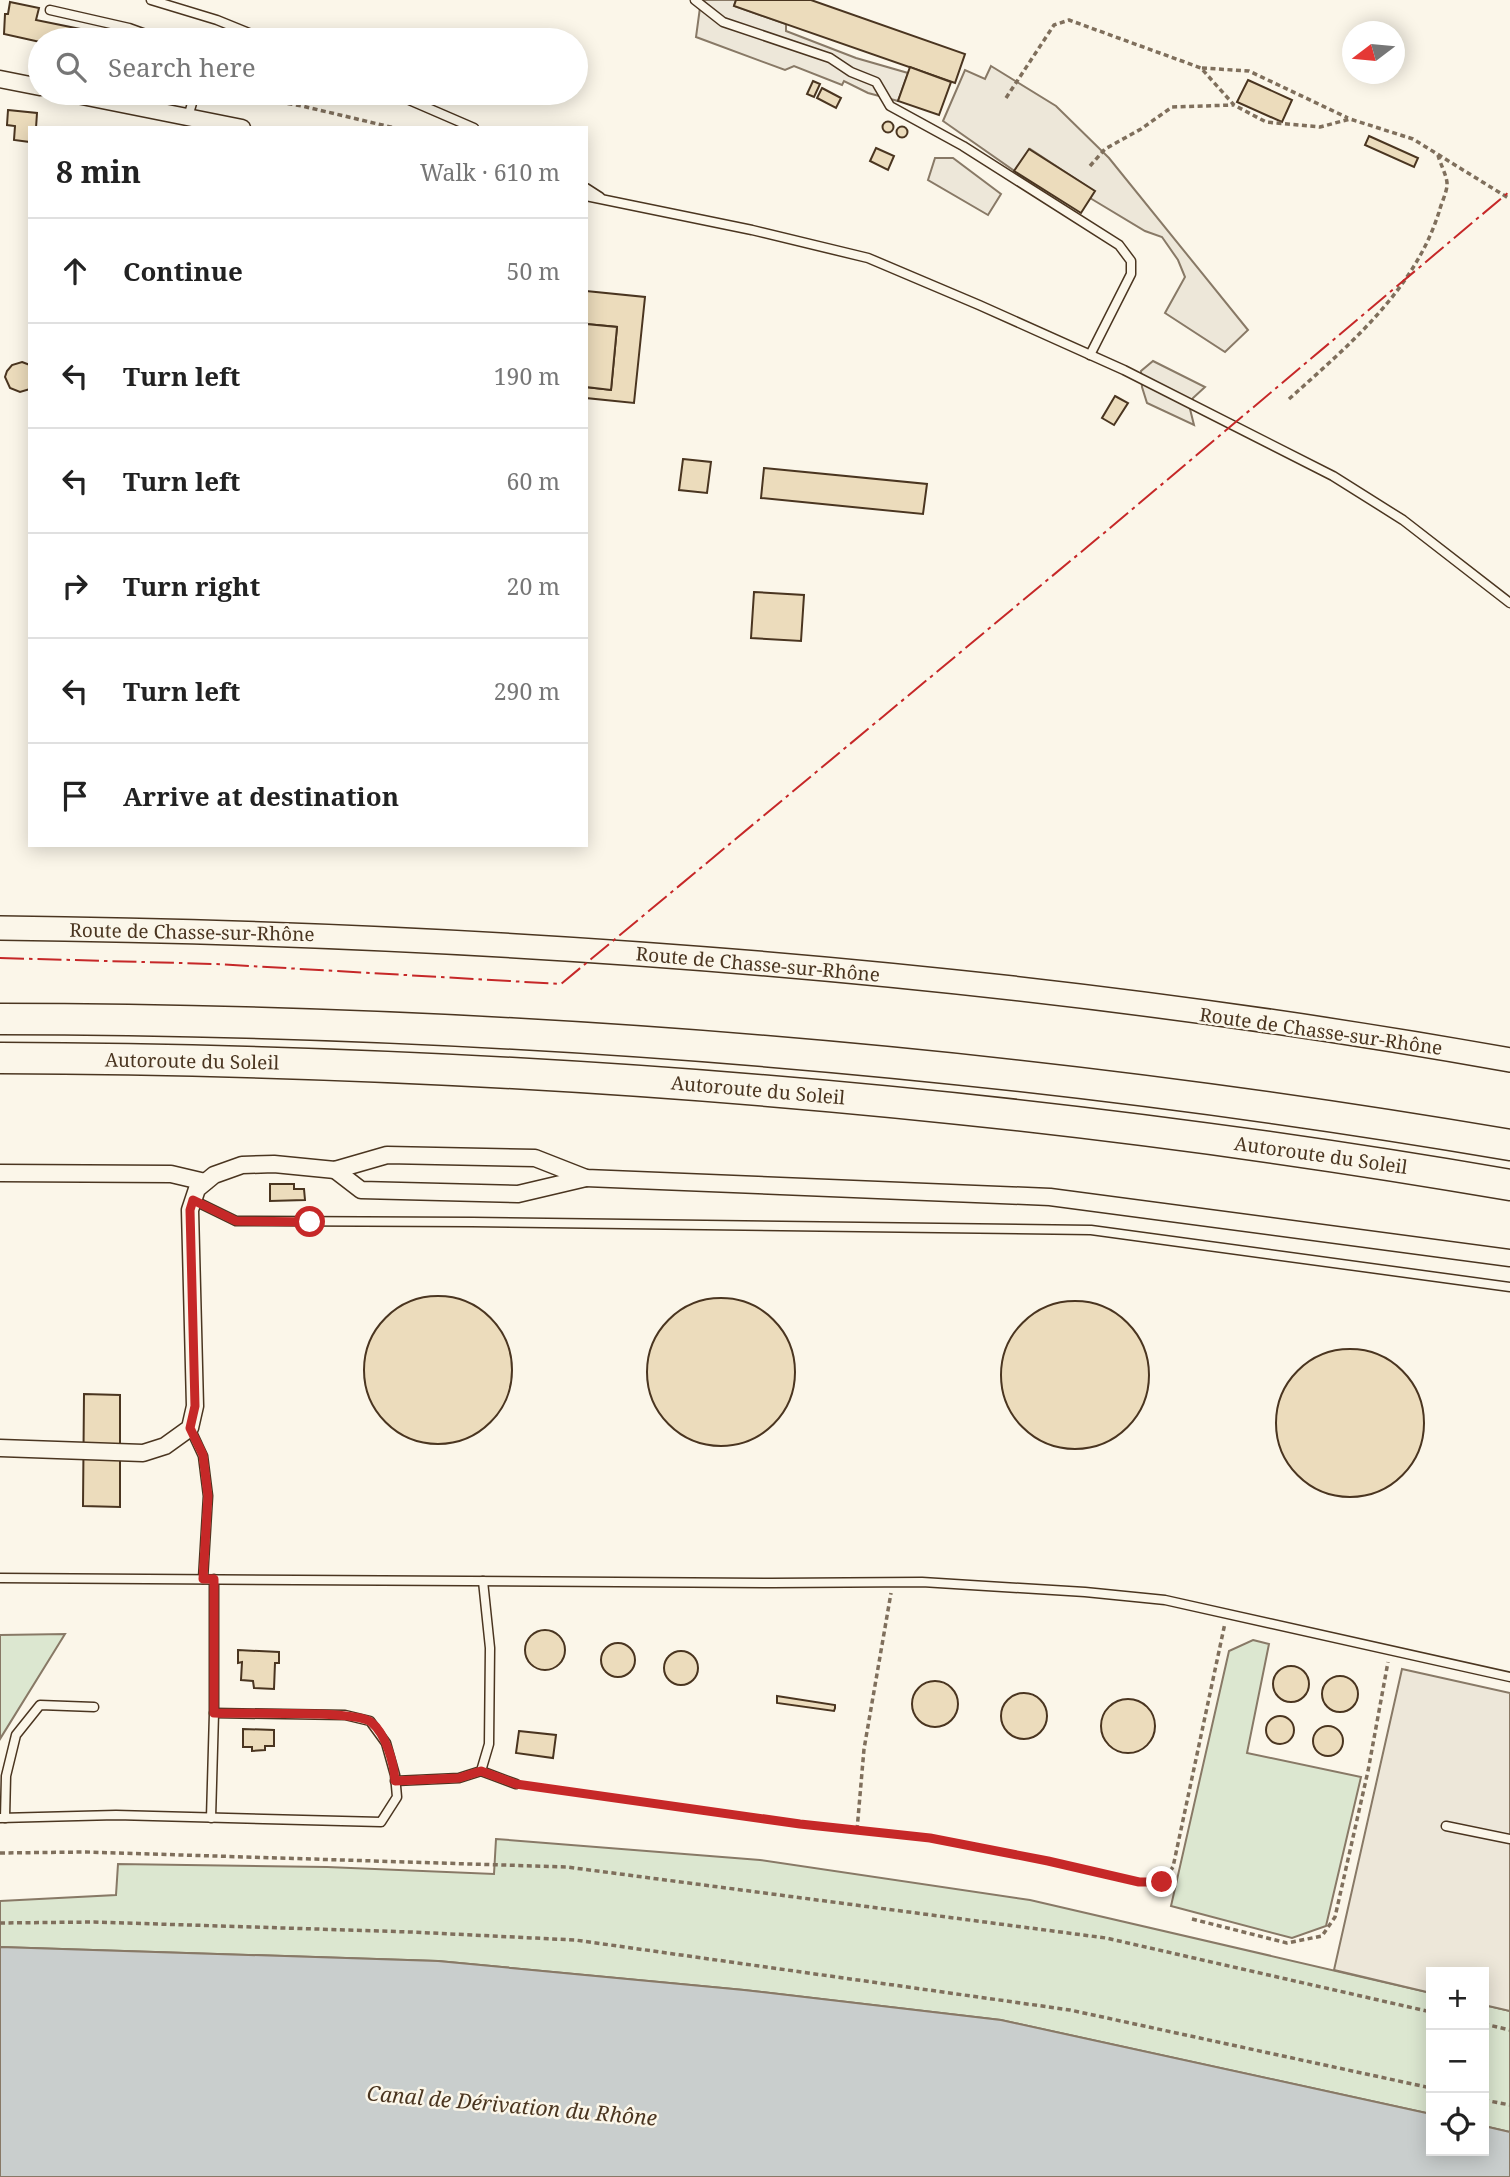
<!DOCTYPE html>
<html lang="en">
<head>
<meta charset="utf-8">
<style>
  :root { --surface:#fff; --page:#f2f2f2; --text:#222; --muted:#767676; --line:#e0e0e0 }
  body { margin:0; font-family:"Noto Serif",serif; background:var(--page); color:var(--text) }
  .controls { position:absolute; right:21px; bottom:21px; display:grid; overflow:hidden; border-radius:0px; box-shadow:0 4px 18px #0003 }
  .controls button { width:63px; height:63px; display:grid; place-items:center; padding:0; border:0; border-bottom:2px solid var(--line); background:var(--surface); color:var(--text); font:35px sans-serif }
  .compass { position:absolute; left:1342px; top:21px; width:63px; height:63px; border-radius:50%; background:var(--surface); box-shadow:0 4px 18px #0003; rotate:254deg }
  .stop { position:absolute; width:21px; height:21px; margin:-16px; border:5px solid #c62828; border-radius:50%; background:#fff }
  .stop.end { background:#c62828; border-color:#fff; box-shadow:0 2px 7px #0008 }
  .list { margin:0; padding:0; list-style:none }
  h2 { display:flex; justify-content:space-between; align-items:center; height:91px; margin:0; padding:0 28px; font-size:30px }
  h2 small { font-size:23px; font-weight:400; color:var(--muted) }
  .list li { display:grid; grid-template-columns:46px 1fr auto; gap:21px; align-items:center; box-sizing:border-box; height:105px; padding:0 28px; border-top:2px solid var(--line) }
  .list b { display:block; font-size:26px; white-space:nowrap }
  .list em { font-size:23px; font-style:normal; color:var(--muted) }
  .icon { flex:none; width:38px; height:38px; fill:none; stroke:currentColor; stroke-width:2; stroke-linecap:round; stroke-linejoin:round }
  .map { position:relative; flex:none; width:1510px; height:2177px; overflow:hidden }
  .search { position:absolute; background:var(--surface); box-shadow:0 4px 18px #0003; left:28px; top:28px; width:560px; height:77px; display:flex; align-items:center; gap:18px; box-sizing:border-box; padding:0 24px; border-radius:38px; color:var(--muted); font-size:26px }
  .panel { position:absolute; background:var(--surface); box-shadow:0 4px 18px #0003; left:28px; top:126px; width:560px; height:721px; border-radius:0px }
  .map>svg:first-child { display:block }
  .green { fill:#dce7d0; stroke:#887966; stroke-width:2 }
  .parking { fill:#ede7d9; stroke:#887966; stroke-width:2 }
  .water { fill:#c9cecd; stroke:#887966; stroke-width:2 }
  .building { fill:#ecdcbc; stroke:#4a3520; stroke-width:2 }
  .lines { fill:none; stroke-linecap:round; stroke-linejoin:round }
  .service-casing { stroke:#4a3520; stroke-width:11 }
  .minor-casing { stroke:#4a3520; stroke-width:19 }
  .secondary-casing { stroke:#4a3520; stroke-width:26 }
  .motorway-casing { stroke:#4a3520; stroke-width:33 }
  .path { stroke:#7f6f5c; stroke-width:3.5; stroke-dasharray:5 3.5; stroke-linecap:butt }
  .service { stroke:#fbf6e9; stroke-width:8 }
  .minor { stroke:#fbf6e9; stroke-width:16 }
  .secondary { stroke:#fbf6e9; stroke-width:23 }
  .motorway { stroke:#fbf6e9; stroke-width:30 }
  .power { stroke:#c62828; stroke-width:2; stroke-dasharray:24 5 3.5 5; stroke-linecap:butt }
  .route { stroke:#c62828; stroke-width:9 }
  .labels { text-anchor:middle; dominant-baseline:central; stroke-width:5; stroke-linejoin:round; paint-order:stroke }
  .street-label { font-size:19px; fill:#4a3520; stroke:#fbf6e9 }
  .water-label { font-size:21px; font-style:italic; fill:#4a3520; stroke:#fbf6e9 }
</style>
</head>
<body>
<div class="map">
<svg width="1510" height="2177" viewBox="0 0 1510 2177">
  <rect width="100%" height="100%" fill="#fbf6e9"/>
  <g class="green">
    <path d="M65,1634l-65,105v-104z"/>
    <path d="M1253,1640l16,4 -22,109 114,24 -35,149 -34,12 -121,-32 58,-255z"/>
    <path d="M496,1839l264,21 270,40 401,93v121l-430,-94 -257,-30 -306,-29 -438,-14v-46l116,-6 2,-31 209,3 167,7z"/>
    <path d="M1484,2005l26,6v121l-26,-6z"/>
  </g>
  <g class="parking">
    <path d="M701,0h35l-2,6 52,18v7l70,27 52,15 -10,28 -30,-8 -24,-12 -2,4 -48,-19 -9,4 -89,-33z"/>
    <path d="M991,66l65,40 53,52 139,172 -23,22 -60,-39 20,-36 -7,-17 -16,-23 -17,-6 -55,-33 4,-7 -64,-42 -14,23 -73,-51 22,-51 20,9z"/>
    <path d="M935,158h18l48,36 -13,21 -60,-35z"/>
    <path d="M1153,361l52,26 -12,11 -3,11 4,16 -47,-22 -5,-16 -1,-16z"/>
    <path d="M1402,1669l108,24v318l-26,-6v-33h-53v21l-97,-23z"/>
  </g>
  <path class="water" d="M0,1947l438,14 306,29 257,30 430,94v37h53v-25l26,6v45h-1510z"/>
  <g class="building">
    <path d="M736,0h75l154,54 -10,29 -221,-77z"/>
    <path d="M10,2l29,6 -3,12 89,18 1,-5 7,1v6l-93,2 -36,-8 1,-20h3z"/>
    <path d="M910,67l41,15 -12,33 -41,-14z"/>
    <path d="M1248,80l44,20 -10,22 -45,-20z"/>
    <path d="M813,81l7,3 -6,13 -7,-3z"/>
    <path d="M822,88l19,10 -5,10 -19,-10z"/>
    <path d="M8,110l29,3 -1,15h-6v14l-16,-2 1,-14 -8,-1z"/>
    <circle cx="888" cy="127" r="5.5"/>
    <circle cx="902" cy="132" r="5.5"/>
    <path d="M1369,136l49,22 -4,9 -49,-22z"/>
    <path d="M876,148l18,8 -6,14 -18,-9z"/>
    <path d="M1029,149l66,42 -14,22 -67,-42z"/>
    <path d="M586,291l59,6 -11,106 -48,-5v-11l25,3 6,-63 -31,-3z"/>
    <path d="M586,324l31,3 -6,63 -25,-3z"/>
    <path d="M22,362l8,3v24l-10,3 -10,-4 -5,-11 2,-6 5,-6z"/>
    <path d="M1115,396l13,7 -14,22 -12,-7z"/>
    <path d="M683,459l28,3 -4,31 -28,-3z"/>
    <path d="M764,468l163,16 -4,30 -162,-16z"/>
    <path d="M754,592l50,3 -3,46 -50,-3z"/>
    <path d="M270,1184h24v5h10l1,11 -35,1z"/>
    <circle cx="438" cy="1370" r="74"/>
    <circle cx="721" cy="1372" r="74"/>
    <circle cx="1075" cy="1375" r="74"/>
    <circle cx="1350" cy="1423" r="74"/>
    <path d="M84,1394l36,1v112l-37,-1z"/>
    <circle cx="545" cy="1650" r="20"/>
    <circle cx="618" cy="1660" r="17"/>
    <path d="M238,1650l41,2v11h-4l-1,26 -20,-1 -1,-7 -12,-1 1,-18 -4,1z"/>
    <circle cx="681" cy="1668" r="17"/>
    <circle cx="1291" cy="1684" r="18"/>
    <circle cx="1340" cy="1694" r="18"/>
    <circle cx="935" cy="1704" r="23"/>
    <circle cx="1024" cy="1716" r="23"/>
    <path d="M777,1696l58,9v3l-1,3 -57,-8z"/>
    <circle cx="1128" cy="1726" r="27"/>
    <circle cx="1280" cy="1730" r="14"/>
    <circle cx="1328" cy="1741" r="15"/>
    <path d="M243,1729l31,1v16h-9v4l-13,1v-4h-9z"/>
    <path d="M519,1731l37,4 -3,23 -37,-5z"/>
  </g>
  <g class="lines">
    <g class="service-casing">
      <g id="service">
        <path d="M151,0l66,20 49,20"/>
        <path d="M695,0l28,22 107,36 21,14 25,10 14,24 73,40 156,99 12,16v13l-41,81"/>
        <path d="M50,10l79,18 33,12"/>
        <path d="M393,93l81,35"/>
        <path d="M188,117l7,-24"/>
        <path d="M586,188l14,9"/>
        <path d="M586,196l166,34 116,28 111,47 145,65 209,106 70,44 107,83"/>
        <path d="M193,1200l43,21 236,1 619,8 419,57"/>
        <path d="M190,1428l13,28 5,40 -5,83"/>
        <path d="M0,1578l772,5 150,-1 163,10 80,8 345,77"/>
        <path d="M481,1771l35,13"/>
        <path d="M395,1781l64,-3 22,-7 8,-27 1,-96 -7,-67"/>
        <path d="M0,1818l116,-3 265,7 16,-25 -2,-22 -9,-32 -16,-22 -25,-6 -131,-2"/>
        <path d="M5,1818l1,-42 10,-41 24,-30 54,2"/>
        <path d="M211,1818l3,-105v-134"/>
        <path d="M1446,1826l64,13"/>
      </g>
    </g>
    <g class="minor-casing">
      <g id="minor">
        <path d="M0,79l40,8"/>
        <path d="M67,93l175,35"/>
        <path d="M335,1170l26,20 157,4 68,-16"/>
        <path d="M0,1173l171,1 34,8"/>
        <path d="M0,1448l143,5 22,-7 25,-18 5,-22 -5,-196 7,-21 17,-14 28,-10 32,-1 61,6 52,-15 148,3 51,20 464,19 460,61"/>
      </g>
    </g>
    <g class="secondary-casing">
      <path id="secondary" d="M0,928c506,6 1012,43 1510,132"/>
    </g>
    <g class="motorway-casing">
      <g id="motorway">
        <path d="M0,1019c506,1 1011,41 1510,126"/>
        <path d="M0,1058c506,2 1012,41 1510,127"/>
      </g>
    </g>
    <g class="path">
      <path d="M1202,68l47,3 99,47"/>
      <path d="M229,93l73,13 93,22"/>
      <path d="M1006,98l48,-73 15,-5 132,48 33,37 32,17 54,5 30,-8 63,20 97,60"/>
      <path d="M1090,166l15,-17 36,-20 31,-22 61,-2"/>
      <path d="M1289,399c60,-54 125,-108 150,-187 2,-8 7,-18 8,-26 1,-9 -7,-22 -9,-31"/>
      <path d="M529,1786l271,38 130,14 118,23 91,21h23l11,-15 52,-244"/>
      <path d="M857,1830l7,-81 27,-156"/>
      <path d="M0,1853l86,-1 481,15 539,71 325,74"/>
      <path d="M1192,1919l95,24 35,-7 13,-19 33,-146 20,-109"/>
      <path d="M0,1923l94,-1 317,10 164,8 495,70 361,78"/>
      <path d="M1484,2024l26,6"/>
      <path d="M1484,2100l26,5"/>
    </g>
    <use href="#service" class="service"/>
    <use href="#minor" class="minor"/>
    <use href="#secondary" class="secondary"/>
    <use href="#motorway" class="motorway"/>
    <path class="power" d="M0,958l215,6 346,20 549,-456 400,-337"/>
  </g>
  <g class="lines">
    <path class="route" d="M310,1222l-74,-1 -43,-21 -3,10 5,196 -5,22 13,27 5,41 -5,83h11v134c26,1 141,-3 157,9 15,12 23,41 24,59l64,-3 22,-7 35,13 284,40 130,14 118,23 91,21h23"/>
  </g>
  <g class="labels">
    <g class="street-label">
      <text transform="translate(192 932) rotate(1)">Route de Chasse-sur-Rhône</text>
      <text transform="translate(758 964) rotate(5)">Route de Chasse-sur-Rhône</text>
      <text transform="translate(1321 1031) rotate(8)">Route de Chasse-sur-Rhône</text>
      <text transform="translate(192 1061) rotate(1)">Autoroute du Soleil</text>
      <text transform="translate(758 1090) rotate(5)">Autoroute du Soleil</text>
      <text transform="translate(1321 1155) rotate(8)">Autoroute du Soleil</text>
    </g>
    <g class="water-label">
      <text transform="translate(512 2105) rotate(5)">Canal de Dérivation du Rhône</text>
    </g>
  </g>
</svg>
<div class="controls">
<button>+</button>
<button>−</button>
<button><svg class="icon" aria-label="locate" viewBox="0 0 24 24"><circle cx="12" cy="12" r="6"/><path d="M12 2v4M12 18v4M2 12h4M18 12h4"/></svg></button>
</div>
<svg class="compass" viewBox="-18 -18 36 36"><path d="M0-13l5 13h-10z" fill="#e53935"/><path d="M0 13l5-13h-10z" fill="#767676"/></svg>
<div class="stop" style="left:310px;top:1222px"></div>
<div class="stop end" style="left:1162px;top:1882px"></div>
<div class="search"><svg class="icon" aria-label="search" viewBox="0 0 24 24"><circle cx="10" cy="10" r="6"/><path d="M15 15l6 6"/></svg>Search here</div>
<section class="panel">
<h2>8 min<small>Walk · 610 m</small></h2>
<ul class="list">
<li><svg class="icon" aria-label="ahead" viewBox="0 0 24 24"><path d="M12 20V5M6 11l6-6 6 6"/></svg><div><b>Continue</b></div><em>50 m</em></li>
<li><svg class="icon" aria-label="left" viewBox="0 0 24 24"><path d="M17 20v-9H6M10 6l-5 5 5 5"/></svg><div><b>Turn left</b></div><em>190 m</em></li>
<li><svg class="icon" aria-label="left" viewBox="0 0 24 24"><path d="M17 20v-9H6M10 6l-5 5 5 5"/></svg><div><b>Turn left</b></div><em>60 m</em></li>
<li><svg class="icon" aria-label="right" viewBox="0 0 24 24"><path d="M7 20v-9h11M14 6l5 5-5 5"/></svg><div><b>Turn right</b></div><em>20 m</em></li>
<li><svg class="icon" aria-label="left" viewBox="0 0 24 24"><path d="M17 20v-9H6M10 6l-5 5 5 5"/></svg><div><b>Turn left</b></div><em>290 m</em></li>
<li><svg class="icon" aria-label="arrive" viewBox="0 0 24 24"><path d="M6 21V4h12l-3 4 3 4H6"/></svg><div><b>Arrive at destination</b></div></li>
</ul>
</section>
</div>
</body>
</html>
